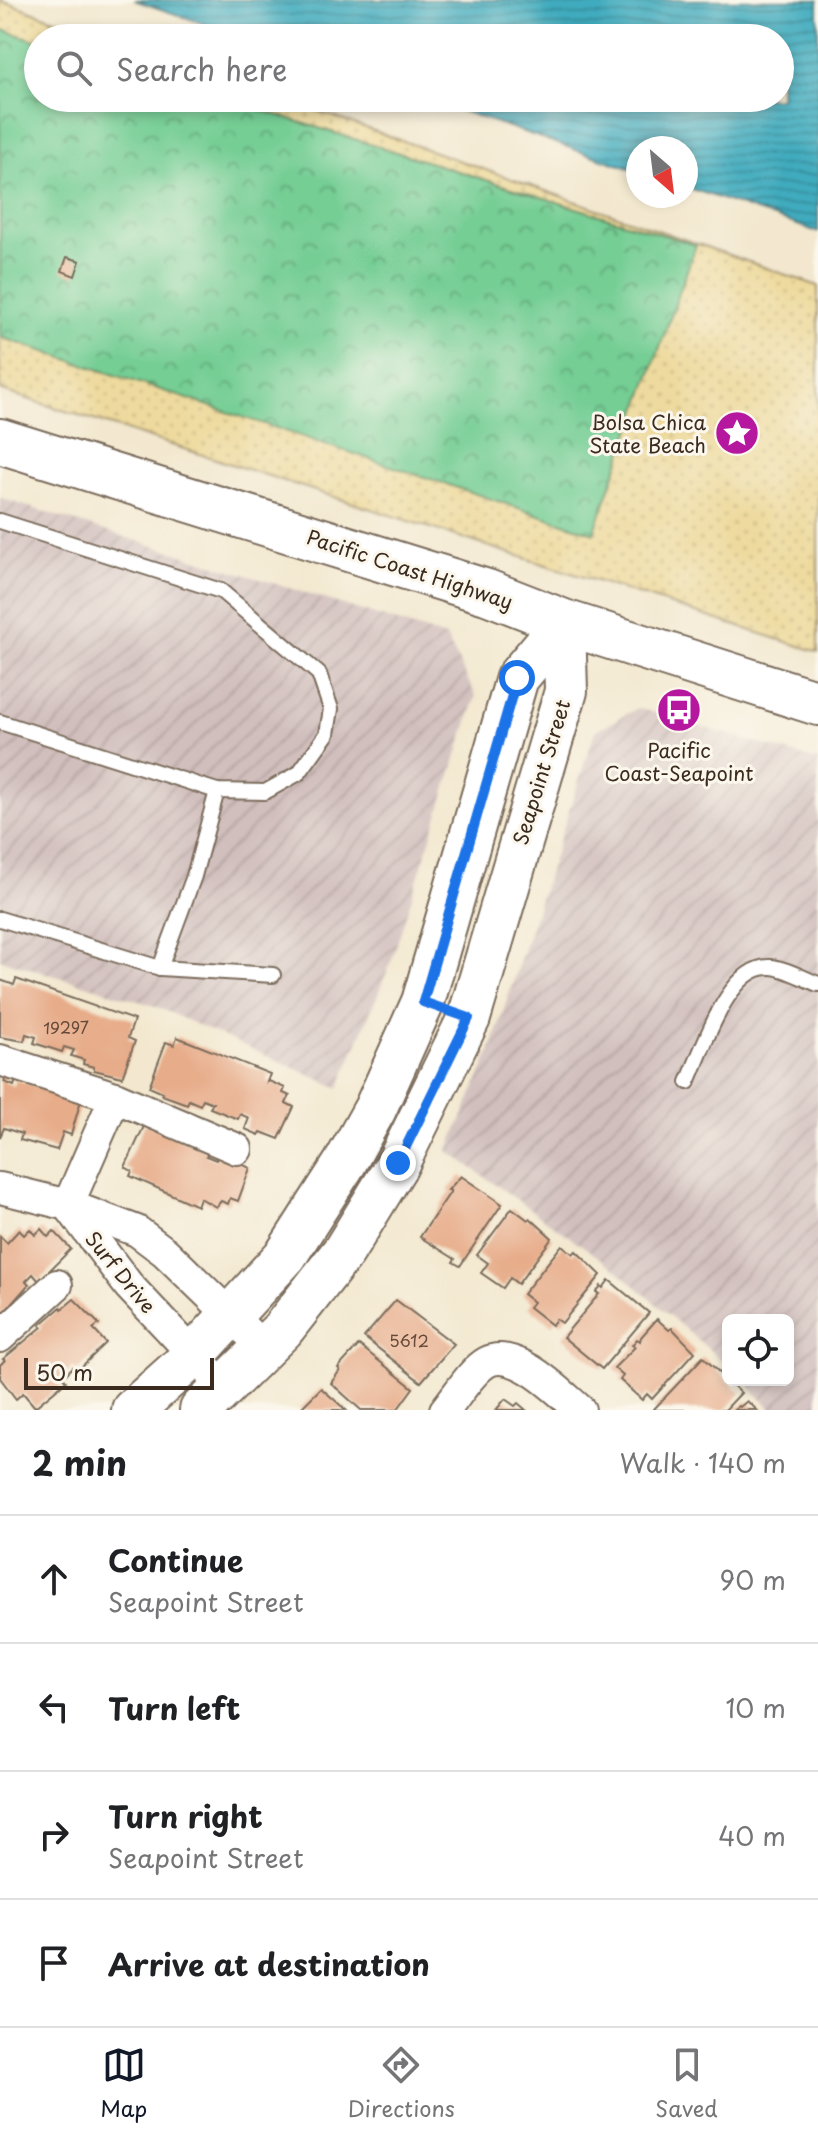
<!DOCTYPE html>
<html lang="en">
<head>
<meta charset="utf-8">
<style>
  :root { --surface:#fff; --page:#f2f2f2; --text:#202124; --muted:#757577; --line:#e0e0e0; --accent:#111827 }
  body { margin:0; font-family:"Playpen Sans",sans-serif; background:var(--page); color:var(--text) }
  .controls { position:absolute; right:24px; bottom:24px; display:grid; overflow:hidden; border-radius:12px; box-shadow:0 4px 12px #0003 }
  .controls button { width:72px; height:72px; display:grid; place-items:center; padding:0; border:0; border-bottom:2px solid var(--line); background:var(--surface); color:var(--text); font:40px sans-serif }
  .compass { position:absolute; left:626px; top:136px; width:72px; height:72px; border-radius:50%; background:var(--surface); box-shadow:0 4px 12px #0003; rotate:152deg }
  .scale { position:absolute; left:24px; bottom:20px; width:190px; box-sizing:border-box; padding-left:8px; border:4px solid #3b2a1e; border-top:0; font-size:22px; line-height:28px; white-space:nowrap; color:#3b2a1e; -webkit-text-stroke:6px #fbf7ec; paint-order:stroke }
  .stop { position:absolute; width:24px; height:24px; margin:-18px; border:6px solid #1a73e8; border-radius:50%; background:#fff }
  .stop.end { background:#1a73e8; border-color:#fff; box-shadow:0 2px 8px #0008 }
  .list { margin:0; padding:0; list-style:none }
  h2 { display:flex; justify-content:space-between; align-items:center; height:104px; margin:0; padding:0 32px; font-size:34px }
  h2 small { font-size:26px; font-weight:400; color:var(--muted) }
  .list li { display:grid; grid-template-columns:52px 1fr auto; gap:24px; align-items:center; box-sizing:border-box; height:128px; padding:0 32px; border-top:2px solid var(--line) }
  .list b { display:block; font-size:30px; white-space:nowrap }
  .list p { margin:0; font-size:26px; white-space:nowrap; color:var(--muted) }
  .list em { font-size:26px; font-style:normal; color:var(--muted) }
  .icon { flex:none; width:44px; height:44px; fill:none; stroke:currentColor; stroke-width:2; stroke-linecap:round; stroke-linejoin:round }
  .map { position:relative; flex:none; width:818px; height:1410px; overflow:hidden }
  .search { position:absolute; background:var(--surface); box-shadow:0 4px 12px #0003; left:24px; right:24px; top:24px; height:88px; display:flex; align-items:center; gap:20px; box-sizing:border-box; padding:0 28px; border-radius:44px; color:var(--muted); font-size:30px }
  .sheet { height:616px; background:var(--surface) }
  nav { display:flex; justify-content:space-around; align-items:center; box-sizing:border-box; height:112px; border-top:2px solid var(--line); background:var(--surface); font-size:22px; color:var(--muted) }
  nav a { display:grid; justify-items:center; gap:4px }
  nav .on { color:var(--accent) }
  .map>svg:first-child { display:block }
  .industrial { fill:url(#industrial-furrows) }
  .sand { fill:url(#sand-dots); stroke:#94825e; stroke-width:2 }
  .park { fill:url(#park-crowns); stroke:#587c59; stroke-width:2 }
  .water { fill:url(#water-rules); stroke:#3d6a6e; stroke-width:2 }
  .building { fill:#e7ac89 }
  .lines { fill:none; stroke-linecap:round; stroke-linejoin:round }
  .service-casing { stroke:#7b6c5c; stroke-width:18 }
  .minor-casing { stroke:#7b6c5c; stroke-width:34 }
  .secondary-casing { stroke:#7b6c5c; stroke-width:46 }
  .trunk-casing { stroke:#7b6c5c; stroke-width:48 }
  .service { stroke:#fff; stroke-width:14 }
  .minor { stroke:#fff; stroke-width:30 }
  .secondary { stroke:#fff; stroke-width:42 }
  .trunk { stroke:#fff; stroke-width:44 }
  .route { stroke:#1a73e8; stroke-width:10 }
  .labels { text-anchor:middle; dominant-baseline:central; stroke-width:6; stroke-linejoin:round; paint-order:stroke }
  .number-label { font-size:16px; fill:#664a39 }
  .poi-label { font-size:20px; fill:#3b2a1e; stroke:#fbf7ec; text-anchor:end }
  .street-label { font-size:20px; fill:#3b2a1e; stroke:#fbf7ec }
</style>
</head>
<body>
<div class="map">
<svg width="818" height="1410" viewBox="0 0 818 1410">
  <defs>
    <pattern id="industrial-furrows" width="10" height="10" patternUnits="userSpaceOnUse" patternTransform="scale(2)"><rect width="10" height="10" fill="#d1bfbd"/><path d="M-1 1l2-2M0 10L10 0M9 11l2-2" fill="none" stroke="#b4a4a2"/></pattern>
    <pattern id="sand-dots" width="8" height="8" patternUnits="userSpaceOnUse" patternTransform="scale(2)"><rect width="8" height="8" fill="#eeda9e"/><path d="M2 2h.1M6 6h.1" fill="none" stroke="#cdbb88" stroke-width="1.8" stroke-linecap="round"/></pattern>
    <pattern id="park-crowns" width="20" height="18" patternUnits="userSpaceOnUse" patternTransform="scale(2)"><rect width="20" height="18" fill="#75ce94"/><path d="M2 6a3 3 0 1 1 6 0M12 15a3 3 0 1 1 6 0" fill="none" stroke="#61a778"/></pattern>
    <pattern id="water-rules" width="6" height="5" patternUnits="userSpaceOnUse" patternTransform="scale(2)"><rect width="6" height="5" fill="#3fabbe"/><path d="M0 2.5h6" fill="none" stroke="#368b9a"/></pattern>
  </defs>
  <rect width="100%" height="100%" fill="#fbf7ec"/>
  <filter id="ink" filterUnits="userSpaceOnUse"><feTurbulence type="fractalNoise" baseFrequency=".0125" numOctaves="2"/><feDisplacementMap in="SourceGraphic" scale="16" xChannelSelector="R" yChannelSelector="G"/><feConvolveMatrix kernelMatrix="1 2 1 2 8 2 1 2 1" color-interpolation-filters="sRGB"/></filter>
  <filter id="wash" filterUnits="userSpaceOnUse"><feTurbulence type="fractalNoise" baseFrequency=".006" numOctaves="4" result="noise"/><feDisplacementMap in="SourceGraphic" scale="32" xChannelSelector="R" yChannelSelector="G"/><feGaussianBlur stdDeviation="1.8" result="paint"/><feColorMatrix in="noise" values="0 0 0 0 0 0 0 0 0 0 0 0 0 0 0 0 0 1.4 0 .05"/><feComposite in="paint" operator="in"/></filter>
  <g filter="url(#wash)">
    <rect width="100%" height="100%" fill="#f3e8cf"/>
    <g class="industrial">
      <path d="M0,498l446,139 30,59 -85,266 -52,126 -184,-82 -155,-47z"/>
      <path d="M638,708l180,53v649h-45l-31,-30h46v-60h-60v46l-110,-95 -170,-120 41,-96 106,-324z"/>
    </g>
    <path class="sand" d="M0,0l109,38h-71v60h242l538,188v366l-818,-262z"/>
    <path class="park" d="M0,29l38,12v57h184l474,147 -102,288 -594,-196z"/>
    <path class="water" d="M134,0h684v232l-132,-45v-39h-48v23l-215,-73h357v-60h-534z"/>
    <g id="blocks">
      <g class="building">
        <path d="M67,257l13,4 -5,15 -13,-5z"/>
        <path d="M16,979l118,41 -6,18 7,3 -13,36 -28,-7v-3l-11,-3 1,-4 -13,-4 3,-6 -10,-3 -2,5 -28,-9 2,-6 -10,-3 -2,7 -24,-4v-57l14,5z"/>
        <path d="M177,1037l93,37 -3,8 2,-1 16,7 -2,5 7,3 -4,7 8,4 -15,32 -18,-7 -2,3 -14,-6 4,-11 -9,-4 -2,5 -28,-11 3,-5 -10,-4 -3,6 -11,-5 -2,4 -25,-9 1,-2 -14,-6 17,-45 8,3z"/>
        <path d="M0,1074l6,2 -2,6 10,4 2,-6 65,20 -10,35 -8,-3 -6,18 -37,-10 2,-6 -18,-6 -4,9z"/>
        <path d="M145,1124l64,27 -3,5 10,4 3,-7 31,15 -12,33 -8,-3 -2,6 -7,-3 -5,6 -16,-9 -3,8 -67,-30 2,-5 -7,-4z"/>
        <path d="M461,1176l41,28 -42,62 -7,-4 2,-3 -35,-22 31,-46 -3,-1z"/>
        <path d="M512,1208l16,12 2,-2 22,20 -34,46 -8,-6 -7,10 -22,-15 7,-10 -11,-8z"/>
        <path d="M30,1229l5,6 6,-6 7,8 6,-6 17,18 -32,32 -6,-7 -7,7 3,3 -29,33v-81l7,7 12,-13 5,5z"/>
        <path d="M562,1245l11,9 3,-3 25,24 -39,48 -6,-4 -4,6 -23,-18 4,-5 -10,-8z"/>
        <path d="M609,1280l40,33 -47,56 -39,-32 36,-43 -3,-2 5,-6 2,2z"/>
        <path d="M74,1299l25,25 -6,5 13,14 -29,28 -4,-4 -10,10 3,4 -31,26 -12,-14 -7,6 -16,-21v-13l5,-5 -2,-1 39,-32 -2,-2 21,-18 1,2z"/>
        <path d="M396,1300l58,44 -33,38 -57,-45z"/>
        <path d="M657,1319l12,11 3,-2 23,24 -43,47 -5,-5 -5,6 -22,-20 3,-4 -9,-8 21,-21 -3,-2 5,-6 3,2 1,-4z"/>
        <path d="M359,1345l54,43 -16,22h-36l-30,-27 9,-13 -2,-2z"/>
        <path d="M703,1357l38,36 -16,17h-72z"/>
        <path d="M321,1388l25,22h-47z"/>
        <path d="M505,1399l10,7 3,-3 8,7h-30z"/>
        <path d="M747,1401l10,9h-23l5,-4 1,1z"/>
      </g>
    </g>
  </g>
  <g filter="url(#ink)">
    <use href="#blocks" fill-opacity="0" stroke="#7b6c5c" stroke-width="2"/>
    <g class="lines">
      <g class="service-casing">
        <g id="service">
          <path d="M0,521l221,70 98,83 12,35 -4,25 -28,39 -34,19 -48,-1 -217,-69"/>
          <path d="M0,919l160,49 113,7"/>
          <path d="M160,968l34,-92 23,-85"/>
          <path d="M688,1082c15,-32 40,-118 83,-115 15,1 33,12 47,17"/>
        </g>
      </g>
      <g class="minor-casing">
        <g id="minor">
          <path d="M0,1060l115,37 122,52"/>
          <path d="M0,1188l68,17 69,26 28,21 99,96"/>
          <path d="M68,1205l61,81 96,102"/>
          <path d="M68,1205l47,-108"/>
          <path d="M0,1337l57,-52"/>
          <path d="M445,1410c12,-14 26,-39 42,-48 29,-15 73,31 93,48"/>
        </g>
      </g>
      <g class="secondary-casing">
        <g id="secondary">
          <path d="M133,1410l60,-54 93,-101 59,-92 30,-54 48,-107 94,-324 47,-56"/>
          <path d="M201,1410l81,-80 62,-79 54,-88 71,-145 97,-327 -2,-69"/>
        </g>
      </g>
      <g class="trunk-casing">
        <path id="trunk" d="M0,441l487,151 77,30 254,81"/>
      </g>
      <use href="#service" class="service"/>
      <use href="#minor" class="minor"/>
      <use href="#secondary" class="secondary"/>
      <use href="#trunk" class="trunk"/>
    </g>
  </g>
  <g class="lines" filter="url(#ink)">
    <path class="route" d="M398,1163l71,-145 -46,-16 94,-324"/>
  </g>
  <defs>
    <g id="sight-disc" transform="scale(2.3)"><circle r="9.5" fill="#b5179e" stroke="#fbf7ec"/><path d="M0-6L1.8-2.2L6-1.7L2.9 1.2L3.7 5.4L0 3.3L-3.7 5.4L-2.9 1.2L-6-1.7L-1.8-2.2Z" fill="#fff"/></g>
    <g id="bus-disc" transform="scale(2.3)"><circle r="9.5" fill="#b5179e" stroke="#fbf7ec"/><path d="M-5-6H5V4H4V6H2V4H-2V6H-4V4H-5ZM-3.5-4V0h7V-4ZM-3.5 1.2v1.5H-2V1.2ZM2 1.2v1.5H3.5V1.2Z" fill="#fff"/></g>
  </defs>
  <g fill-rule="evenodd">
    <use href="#sight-disc" x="737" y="433"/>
    <use href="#bus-disc" x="679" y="710"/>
  </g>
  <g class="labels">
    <g class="number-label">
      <text x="66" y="1027">19297</text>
      <text x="409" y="1340">5612</text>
    </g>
    <g class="poi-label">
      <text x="706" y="422">Bolsa Chica<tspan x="706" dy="23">State Beach</tspan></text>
      <text x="679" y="750" text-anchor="middle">Pacific<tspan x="679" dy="23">Coast-Seapoint</tspan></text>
    </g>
    <g class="street-label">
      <text transform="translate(410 569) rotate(18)">Pacific Coast Highway</text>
      <text transform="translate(541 772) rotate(-73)">Seapoint Street</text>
      <text transform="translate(121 1272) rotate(51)">Surf Drive</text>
    </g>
  </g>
</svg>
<div class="controls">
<button><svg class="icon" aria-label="locate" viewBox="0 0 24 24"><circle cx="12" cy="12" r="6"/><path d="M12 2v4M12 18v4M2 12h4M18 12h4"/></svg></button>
</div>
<svg class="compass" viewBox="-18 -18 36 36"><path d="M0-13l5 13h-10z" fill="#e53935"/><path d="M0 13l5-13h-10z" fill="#757577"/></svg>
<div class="scale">50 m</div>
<div class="stop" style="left:517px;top:678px"></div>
<div class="stop end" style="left:398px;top:1163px"></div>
<div class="search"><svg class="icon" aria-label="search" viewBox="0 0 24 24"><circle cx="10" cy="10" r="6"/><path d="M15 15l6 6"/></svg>Search here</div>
</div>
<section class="sheet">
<h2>2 min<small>Walk · 140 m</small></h2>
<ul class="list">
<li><svg class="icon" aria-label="ahead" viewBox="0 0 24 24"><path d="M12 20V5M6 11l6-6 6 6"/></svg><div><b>Continue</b><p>Seapoint Street</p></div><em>90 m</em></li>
<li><svg class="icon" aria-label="left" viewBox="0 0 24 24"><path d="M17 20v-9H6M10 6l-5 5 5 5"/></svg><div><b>Turn left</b></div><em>10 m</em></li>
<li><svg class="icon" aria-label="right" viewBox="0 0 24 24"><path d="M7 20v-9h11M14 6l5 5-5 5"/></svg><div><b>Turn right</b><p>Seapoint Street</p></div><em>40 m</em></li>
<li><svg class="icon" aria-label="arrive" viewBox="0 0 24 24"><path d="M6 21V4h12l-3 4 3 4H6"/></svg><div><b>Arrive at destination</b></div></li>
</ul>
</section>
<nav>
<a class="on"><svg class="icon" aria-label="map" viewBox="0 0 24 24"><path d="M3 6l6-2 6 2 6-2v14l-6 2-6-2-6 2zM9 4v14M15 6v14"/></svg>Map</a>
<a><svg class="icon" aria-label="directions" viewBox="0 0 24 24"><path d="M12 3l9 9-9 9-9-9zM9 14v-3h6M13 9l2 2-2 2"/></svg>Directions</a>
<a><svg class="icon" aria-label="saved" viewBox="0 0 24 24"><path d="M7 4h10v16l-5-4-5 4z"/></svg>Saved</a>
</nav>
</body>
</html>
